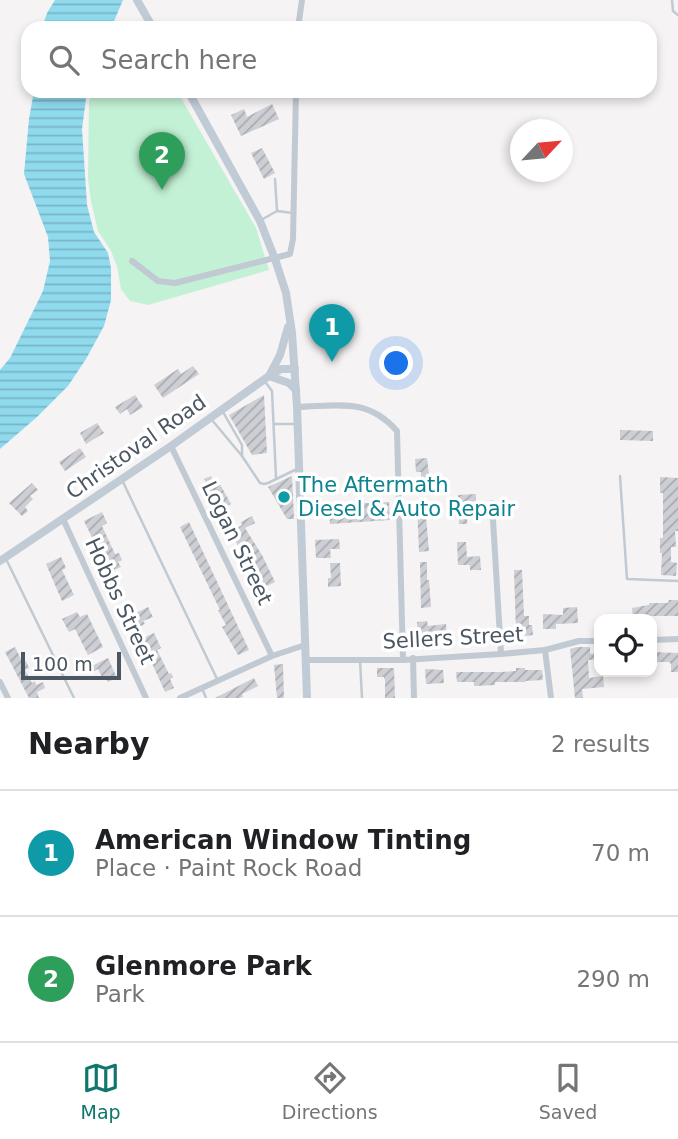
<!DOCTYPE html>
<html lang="en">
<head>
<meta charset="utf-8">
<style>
  :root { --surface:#fff; --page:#f2f2f2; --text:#202124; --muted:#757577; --line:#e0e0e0; --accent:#0f766e }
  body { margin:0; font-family:"DejaVu Sans",sans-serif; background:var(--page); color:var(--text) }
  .controls { position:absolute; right:21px; bottom:21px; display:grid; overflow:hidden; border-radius:14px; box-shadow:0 4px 10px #0003 }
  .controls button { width:63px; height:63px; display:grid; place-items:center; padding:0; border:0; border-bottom:2px solid var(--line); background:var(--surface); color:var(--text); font:35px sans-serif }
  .compass { position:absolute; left:510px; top:119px; width:63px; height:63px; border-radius:50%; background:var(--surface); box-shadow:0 4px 10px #0003; rotate:64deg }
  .scale { position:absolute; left:21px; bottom:18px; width:100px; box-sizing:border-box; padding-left:7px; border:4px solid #4a5661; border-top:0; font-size:19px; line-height:24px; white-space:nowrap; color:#4a5661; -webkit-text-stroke:5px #fff; paint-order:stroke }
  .you { position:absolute; left:397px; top:364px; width:24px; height:24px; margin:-18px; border:5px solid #fff; border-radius:50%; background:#1a73e8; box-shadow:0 0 0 10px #1a73e833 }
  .badge { display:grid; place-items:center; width:46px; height:46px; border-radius:50%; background:var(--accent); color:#fff; font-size:23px; font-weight:700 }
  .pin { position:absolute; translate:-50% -58px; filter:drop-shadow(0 2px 4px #0008) }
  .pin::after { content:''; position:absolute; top:37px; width:24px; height:21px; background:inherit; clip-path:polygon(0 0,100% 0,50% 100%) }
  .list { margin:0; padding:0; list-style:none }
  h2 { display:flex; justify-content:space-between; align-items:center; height:91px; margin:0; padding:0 28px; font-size:30px }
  h2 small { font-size:23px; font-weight:400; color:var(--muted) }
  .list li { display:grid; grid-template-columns:46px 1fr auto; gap:21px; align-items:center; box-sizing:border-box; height:126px; padding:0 28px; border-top:2px solid var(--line) }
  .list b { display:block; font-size:26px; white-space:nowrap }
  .list p { margin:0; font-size:23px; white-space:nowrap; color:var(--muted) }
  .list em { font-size:23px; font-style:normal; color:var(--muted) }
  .icon { flex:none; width:38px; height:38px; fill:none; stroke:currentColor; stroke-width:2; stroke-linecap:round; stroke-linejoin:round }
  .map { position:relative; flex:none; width:678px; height:698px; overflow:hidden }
  .search { position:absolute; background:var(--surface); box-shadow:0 4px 10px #0003; left:21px; right:21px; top:21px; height:77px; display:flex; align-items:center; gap:18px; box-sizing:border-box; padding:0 24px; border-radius:21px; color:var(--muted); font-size:26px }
  .sheet { height:343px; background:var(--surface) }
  nav { display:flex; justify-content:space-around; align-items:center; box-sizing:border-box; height:98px; border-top:2px solid var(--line); background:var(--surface); font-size:19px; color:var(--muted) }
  nav a { display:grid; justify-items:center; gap:4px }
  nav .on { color:var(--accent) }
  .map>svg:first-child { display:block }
  .park { fill:#c3f1d5 }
  .water { fill:url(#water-rules) }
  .building { fill:url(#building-hatch) }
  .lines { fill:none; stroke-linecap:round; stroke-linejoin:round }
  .lane { stroke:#c1cad2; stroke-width:2.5 }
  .street { stroke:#c1cad2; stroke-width:6 }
  .secondary { stroke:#c1cbd6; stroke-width:8 }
  .culture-dot { fill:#0f9aa8; stroke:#fff; stroke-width:2.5 }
  .labels { text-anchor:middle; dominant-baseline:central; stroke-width:7; stroke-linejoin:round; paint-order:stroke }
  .street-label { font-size:21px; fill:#4a5661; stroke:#fff }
  .culture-label { font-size:21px; fill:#0d838f; stroke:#fff; text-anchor:start }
</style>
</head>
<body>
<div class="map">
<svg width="678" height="698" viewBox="0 0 678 698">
  <defs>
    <pattern id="water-rules" width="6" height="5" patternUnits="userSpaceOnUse" patternTransform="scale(1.75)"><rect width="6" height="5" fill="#90daee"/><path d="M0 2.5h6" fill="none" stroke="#78b4c4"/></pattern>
    <pattern id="building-hatch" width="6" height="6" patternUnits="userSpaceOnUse" patternTransform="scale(1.75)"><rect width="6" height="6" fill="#cdcfd5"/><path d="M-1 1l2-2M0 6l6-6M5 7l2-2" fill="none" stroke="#a8abb0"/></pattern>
  </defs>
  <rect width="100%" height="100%" fill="#f5f3f3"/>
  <path class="park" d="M92,91h85l79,137 13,42 -121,35 -18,-4 -9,-12 -4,-23 -6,-15 -13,-20 -7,-30 -3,-22 1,-77z"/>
  <g class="water">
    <path d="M55,0h68l-12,28h-69l5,-15z"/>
    <path d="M34,91h53l-5,38 5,76 7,27 14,21 3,15v32l-7,26 -18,33 -18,27 -31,31 -37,32v-79l10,-12 33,-67 7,-30 -2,-24 -24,-63 5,-55z"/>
  </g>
  <g class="building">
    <path d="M272,104l7,15 -38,17 -10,-21 13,-6 3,8z"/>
    <path d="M262,148l13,25 -11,6 -13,-26z"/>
    <path d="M193,366l6,8 -36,24 -9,-13 24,-16 3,5z"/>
    <path d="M135,395l8,12 -13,8 -3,-6 -7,5 -5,-7z"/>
    <path d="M264,395l3,58 -15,2 -23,-40z"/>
    <path d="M97,423l7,10 -18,11 -6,-11z"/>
    <path d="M620,430l33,1v10l-33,-1z"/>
    <path d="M80,448l6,9 -21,14 -6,-9z"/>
    <path d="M427,458l3,25 -1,1h-8v-12h-5l-1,-13z"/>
    <path d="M211,476l2,5 4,-2 14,25 -9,5 -8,-17 -3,2 -7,-15z"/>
    <path d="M292,476l2,43h-7l-19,-32z"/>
    <path d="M660,477l18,1v53h-3l1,16h-5v15l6,1 -1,13 -15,-1 1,-22h-2v-15h3v-45h-3z"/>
    <path d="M32,483l6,7 -8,6 3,3 -8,8 3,4 -6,5 -13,-13z"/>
    <path d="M476,494v17h-8l-1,13h-8l-1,-29z"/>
    <path d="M389,502l1,18 -60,4 -1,-19z"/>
    <path d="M417,504h8l4,47 -10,1z"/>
    <path d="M102,512l5,11 -5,3 13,28 4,-1 3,7 -4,2 3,5 -7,3 3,6 -5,3 -28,-58z"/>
    <path d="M252,516l3,7 -10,5 17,27 13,27 -16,8 -28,-59 11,-6 -1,-3z"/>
    <path d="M189,522l60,128 -11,5 -16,-28 4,-2 -8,-15h2l-40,-83z"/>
    <path d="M339,539l1,10h-10l1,9h-15l-1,-18z"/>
    <path d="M457,542h9l1,15 13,-1 1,14h-11v-5h-12z"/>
    <path d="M61,557l5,11 -4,2 12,25 -12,6 -16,-37z"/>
    <path d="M420,562h7v18h2l2,27 -10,1z"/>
    <path d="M330,563h10l1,23 -13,1v-9h3z"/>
    <path d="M514,570h8l2,46h5v9h3l1,10 -8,1 -1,-3h-8z"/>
    <path d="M669,600h9v16h-33l-12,2 -1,-10 17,-3v-2h19z"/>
    <path d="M148,607l5,10 -10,4 2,3 -9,4 -6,-12z"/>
    <path d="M577,607l1,16 -22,1v5h-13v-15l20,1v-7z"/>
    <path d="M77,612l3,5 7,-3 16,33 -15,8 -13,-26 -6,3 -7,-13z"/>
    <path d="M427,621l1,5 18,-2 1,12 -29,2 -1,-16z"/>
    <path d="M154,633l7,15 -4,2 12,24 2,-1 2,4 -3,2 4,9 -9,4 -24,-53z"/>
    <path d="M15,647l8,16 3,-2 3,7 -4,2 7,13 3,-2 1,4 7,-3 2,6 -8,4 2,6h-10l-24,-46z"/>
    <path d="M577,647h13v7l9,-1v6l-11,1 1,18 14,-2 1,11 -22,2 1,9h-8l-5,-49z"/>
    <path d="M652,652l26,1v19h-7v-8l-2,-2h-17z"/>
    <path d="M108,658l9,20 -9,4 -2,-5 -3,2 -5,-10 -4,2 -2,-5z"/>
    <path d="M283,664l1,34h-7l-3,-33z"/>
    <path d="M377,668h17l1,30h-10v-19h-1v-2h-7z"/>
    <path d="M516,668h9v2h17l1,10 -18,1v1h-30v3l-21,1v-4h-17l-1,-10h44l16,-1z"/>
    <path d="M425,669l18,1 1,13 -18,1z"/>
    <path d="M254,678l4,8 -16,8 1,3 -3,1h-25z"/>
  </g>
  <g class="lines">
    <g class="lane">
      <path d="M672,0l1,11 5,4"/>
      <path d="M275,179l2,32"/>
      <path d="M261,220l16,-9 16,2"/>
      <path d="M266,383l6,8 4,87"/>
      <path d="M223,412l19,33v11"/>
      <path d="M212,420l30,36 18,27 4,1 4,-1 29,-14"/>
      <path d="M274,424h20"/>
      <path d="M620,476l7,103 51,2"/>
      <path d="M123,482l95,199"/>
      <path d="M7,561l67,137"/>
      <path d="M360,660l2,38"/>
      <path d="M202,688l4,10"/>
    </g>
    <g class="street">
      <path d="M298,28l4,-28"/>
      <path d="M132,261l26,20 17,2 115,-29 3,-15 3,-148"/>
      <path d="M297,407c41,-1 70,-10 100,24l6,229"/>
      <path d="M171,446l101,210"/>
      <path d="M492,503l9,151"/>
      <path d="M63,519l83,179"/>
      <path d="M652,640l26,-1"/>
      <path d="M545,650l6,48"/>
      <path d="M413,658l1,40"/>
      <path d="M307,660h96l98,-6 44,-4 34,-9h20"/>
      <path d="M0,682l8,16"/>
      <path d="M180,698l92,-42 33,-11"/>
    </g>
    <g class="secondary">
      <path d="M137,0l16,28"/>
      <path d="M188,91l72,130 15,38 11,34 6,40 5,74 10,291"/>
      <path d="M288,327l-8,28 -11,21 20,7 7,7"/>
      <path d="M0,561l171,-115 98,-70 12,-7h14"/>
    </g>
  </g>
  <circle class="culture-dot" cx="284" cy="497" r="7"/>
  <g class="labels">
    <g class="street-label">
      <text transform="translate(136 447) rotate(-35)">Christoval Road</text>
      <text transform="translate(237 543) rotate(64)">Logan Street</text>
      <text transform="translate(120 601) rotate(65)">Hobbs Street</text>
      <text transform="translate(453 638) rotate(-3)">Sellers Street</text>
    </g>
    <g class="culture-label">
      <text x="298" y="485">The Aftermath<tspan x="298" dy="24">Diesel &amp; Auto Repair</tspan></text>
    </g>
  </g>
</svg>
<div class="controls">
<button><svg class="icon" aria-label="locate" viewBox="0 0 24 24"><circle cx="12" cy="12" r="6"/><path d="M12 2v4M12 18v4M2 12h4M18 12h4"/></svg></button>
</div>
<svg class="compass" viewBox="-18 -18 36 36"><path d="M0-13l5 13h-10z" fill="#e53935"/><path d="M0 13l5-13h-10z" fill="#757577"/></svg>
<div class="scale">100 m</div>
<div class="you"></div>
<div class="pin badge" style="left:332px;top:362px;background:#0f9aa8">1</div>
<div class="pin badge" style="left:162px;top:190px;background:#2e9e5b">2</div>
<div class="search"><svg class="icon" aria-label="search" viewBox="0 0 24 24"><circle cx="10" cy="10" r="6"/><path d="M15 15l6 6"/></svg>Search here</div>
</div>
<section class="sheet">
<h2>Nearby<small>2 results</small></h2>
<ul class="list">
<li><span class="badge" style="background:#0f9aa8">1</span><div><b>American Window Tinting</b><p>Place · Paint Rock Road</p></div><em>70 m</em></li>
<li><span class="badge" style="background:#2e9e5b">2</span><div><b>Glenmore Park</b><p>Park</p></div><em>290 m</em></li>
</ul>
</section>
<nav>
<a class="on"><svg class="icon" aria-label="map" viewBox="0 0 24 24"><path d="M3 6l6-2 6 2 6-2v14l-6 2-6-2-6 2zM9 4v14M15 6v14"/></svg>Map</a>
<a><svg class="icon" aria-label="directions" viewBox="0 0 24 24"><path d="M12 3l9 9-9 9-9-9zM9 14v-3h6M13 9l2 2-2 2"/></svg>Directions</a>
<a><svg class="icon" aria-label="saved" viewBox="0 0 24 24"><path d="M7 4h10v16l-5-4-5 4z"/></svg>Saved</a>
</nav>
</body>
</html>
